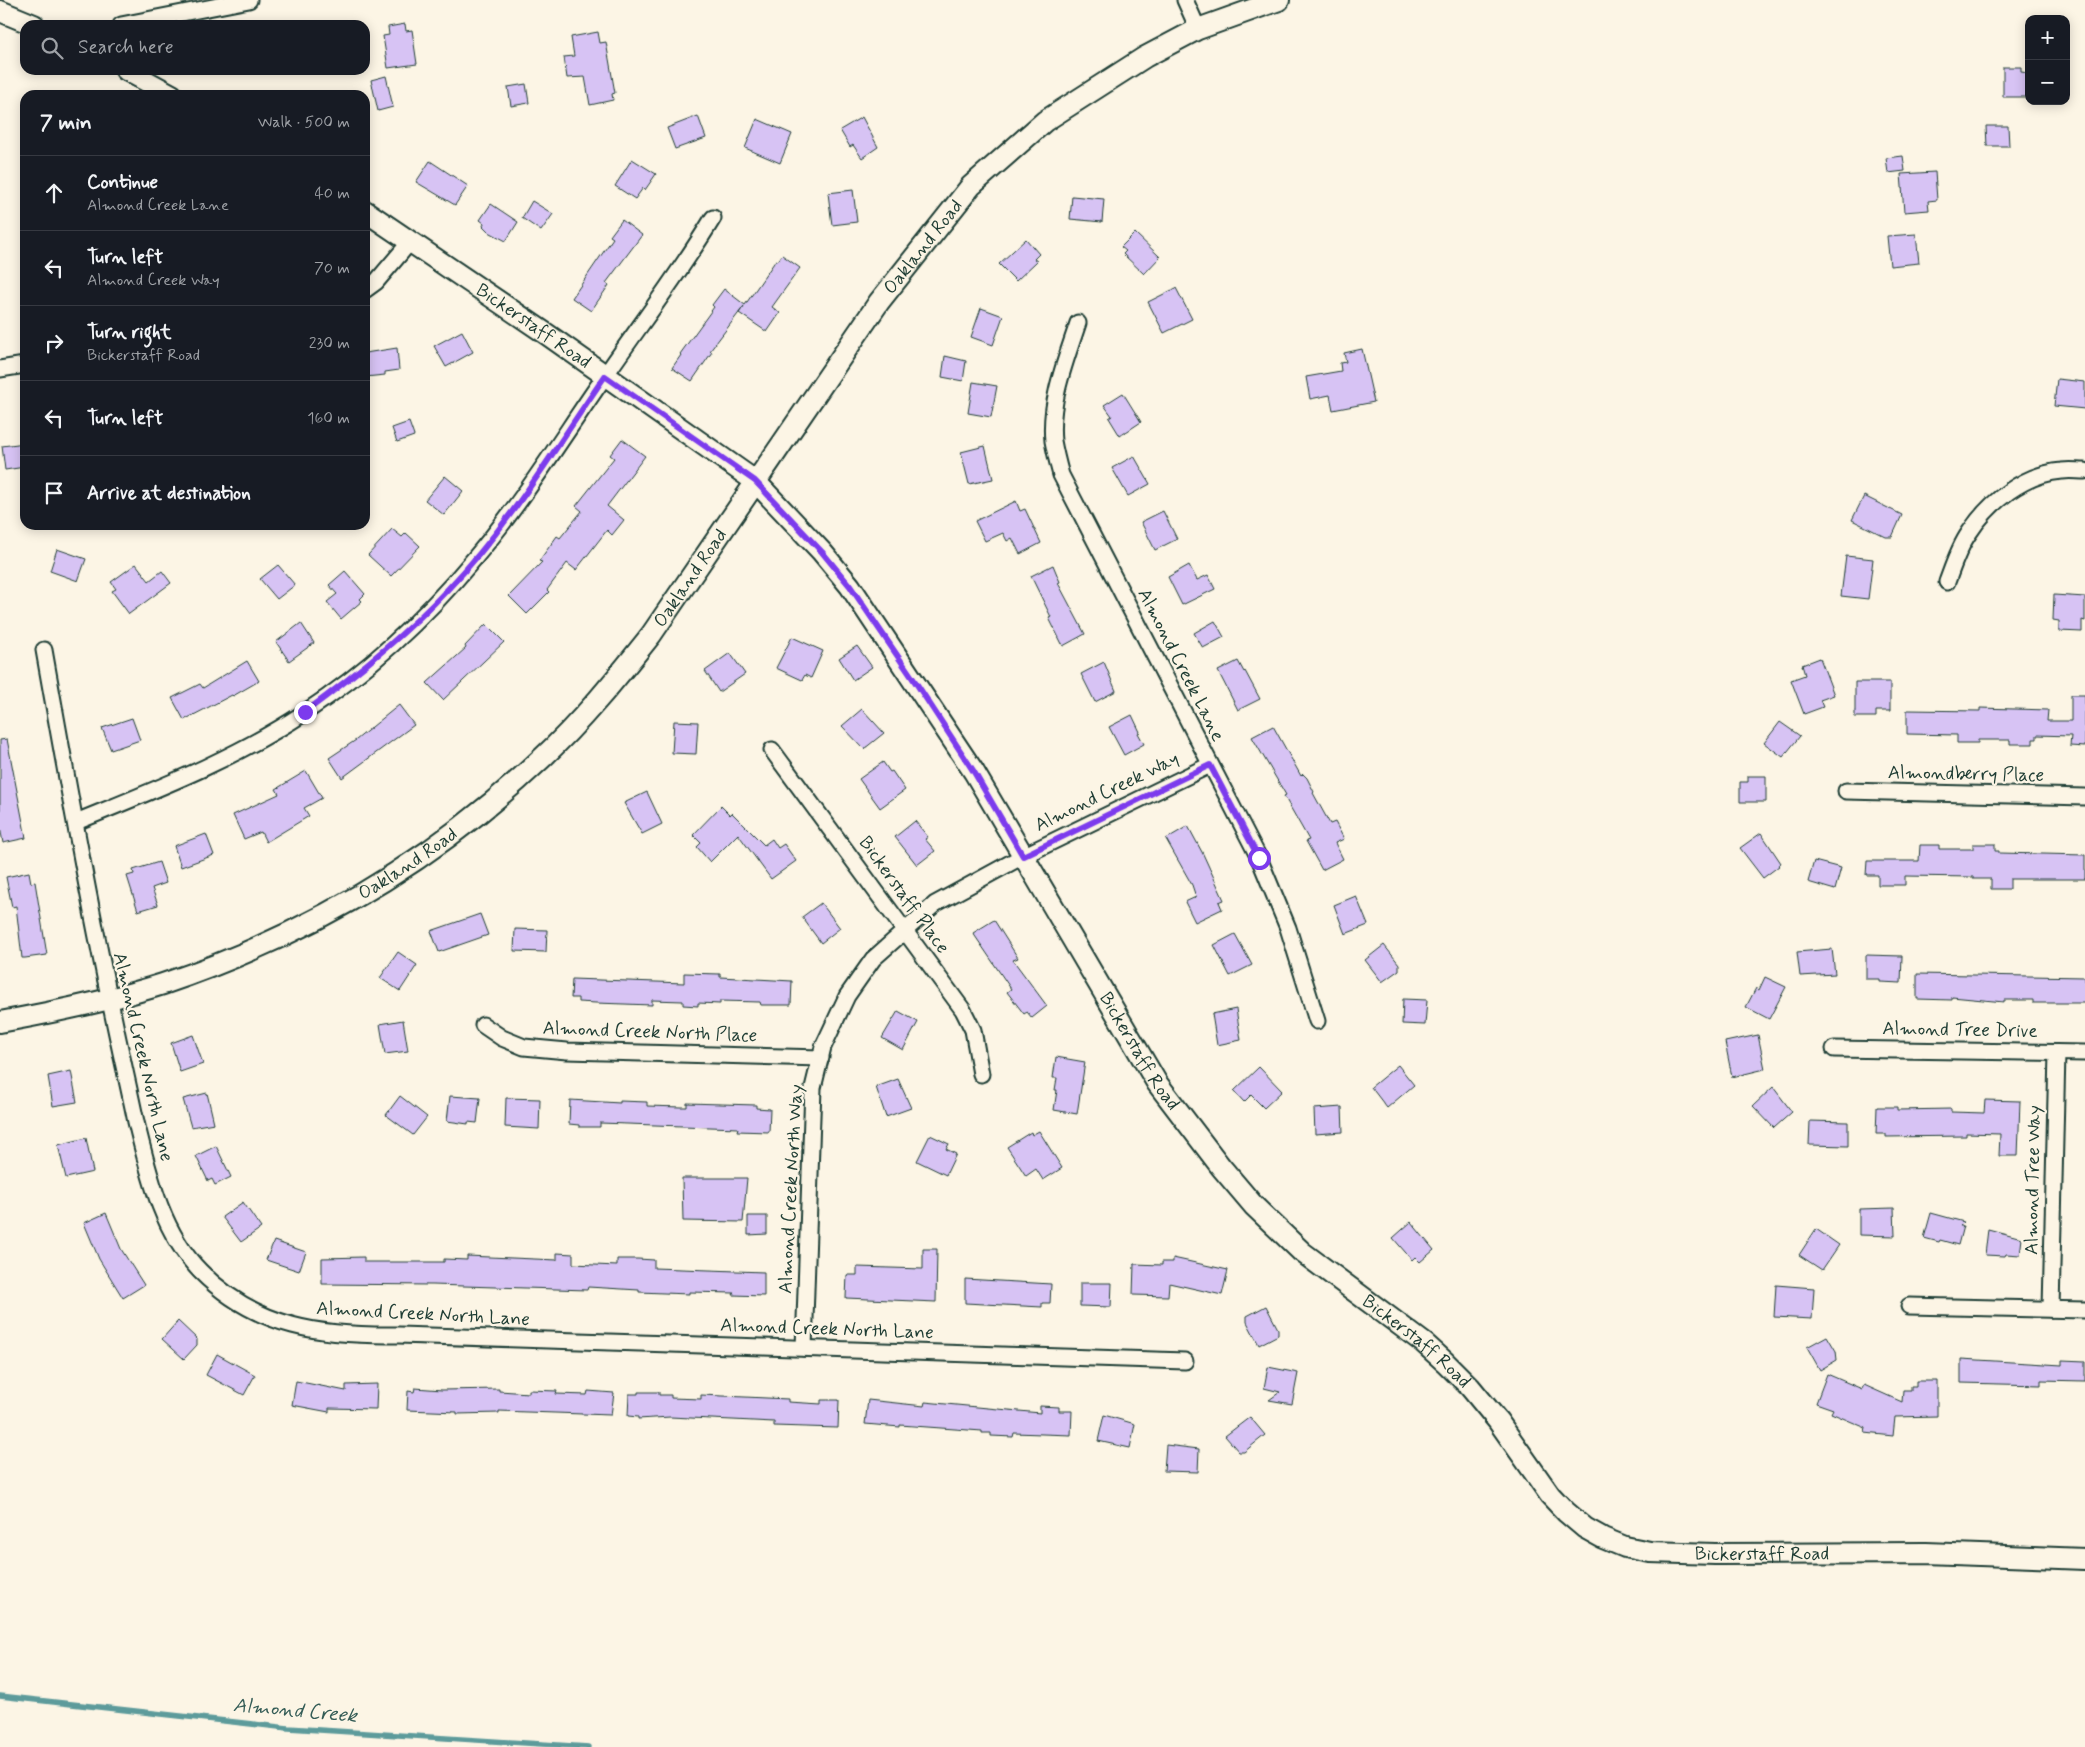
<!DOCTYPE html>
<html lang="en">
<head>
<meta charset="utf-8">
<style>
  :root { --surface:#171b24; --page:#20242c; --text:#f1f3f6; --muted:#9ea1a6; --line:#363941 }
  body { margin:0; font-family:Mynerve,sans-serif; background:var(--page); color:var(--text) }
  .controls { position:absolute; right:15px; top:15px; display:grid; overflow:hidden; border-radius:10px; box-shadow:0 2px 12px #0003 }
  .controls button { width:45px; height:45px; display:grid; place-items:center; padding:0; border:0; border-bottom:1px solid var(--line); background:var(--surface); color:var(--text); font:25px sans-serif }
  .stop { position:absolute; width:15px; height:15px; margin:-11px; border:4px solid #7c3aed; border-radius:50%; background:#fff }
  .stop.end { background:#7c3aed; border-color:#fff; box-shadow:0 1px 5px #0008 }
  .list { margin:0; padding:0; list-style:none }
  h2 { display:flex; justify-content:space-between; align-items:center; height:65px; margin:0; padding:0 20px; font-size:21px }
  h2 small { font-size:16px; font-weight:400; color:var(--muted) }
  .list li { display:grid; grid-template-columns:32px 1fr auto; gap:15px; align-items:center; box-sizing:border-box; height:75px; padding:0 20px; border-top:1px solid var(--line) }
  .list b { display:block; font-size:19px; white-space:nowrap }
  .list p { margin:0; font-size:16px; white-space:nowrap; color:var(--muted) }
  .list em { font-size:16px; font-style:normal; color:var(--muted) }
  .icon { flex:none; width:28px; height:28px; fill:none; stroke:currentColor; stroke-width:2; stroke-linecap:round; stroke-linejoin:round }
  .map { position:relative; flex:none; width:2085px; height:1747px; overflow:hidden }
  .search { position:absolute; background:var(--surface); box-shadow:0 2px 12px #0003; left:20px; top:20px; width:350px; height:55px; display:flex; align-items:center; gap:12px; box-sizing:border-box; padding:0 18px; border-radius:15px; color:var(--muted); font-size:19px }
  .panel { position:absolute; background:var(--surface); box-shadow:0 2px 12px #0003; left:20px; top:90px; width:350px; height:440px; border-radius:15px }
  .map>svg:first-child { display:block }
  .lines { fill:none; stroke-linecap:round; stroke-linejoin:round }
  .stream { stroke:#5d9b9b; stroke-width:5.5 }
  .building { fill:#d7c3f4; stroke:#1f3d34 }
  .minor-casing { stroke:#1f3d34; stroke-width:19 }
  .tertiary-casing { stroke:#1f3d34; stroke-width:24 }
  .minor { stroke:#fcf5e5; stroke-width:15 }
  .tertiary { stroke:#fcf5e5; stroke-width:20 }
  .route { stroke:#7c3aed; stroke-width:6 }
  .labels { text-anchor:middle; dominant-baseline:central; stroke-width:4.5; stroke-linejoin:round; paint-order:stroke }
  .street-label { font-size:19px; fill:#1f3d34; stroke:#fcf5e5 }
  .water-label { font-size:20px; font-style:italic; fill:#345c56; stroke:#fcf5e5 }
</style>
</head>
<body>
<div class="map">
<svg width="2085" height="1747" viewBox="0 0 2085 1747">
  <rect width="100%" height="100%" fill="#fcf5e5"/>
  <filter id="ink" filterUnits="userSpaceOnUse"><feTurbulence type="fractalNoise" baseFrequency=".02" numOctaves="2"/><feDisplacementMap in="SourceGraphic" scale="10" xChannelSelector="R" yChannelSelector="G"/><feConvolveMatrix kernelMatrix="1 2 1 2 8 2 1 2 1" color-interpolation-filters="sRGB"/></filter>
  <g filter="url(#ink)">
    <g class="lines">
      <path class="stream" d="M0,1696l288,32 301,19"/>
    </g>
    <g class="building">
      <path d="M405,24l1,7 6,-1 5,34 -29,4 -5,-32 6,-1 -1,-8z"/>
      <path d="M598,32l2,11 6,-1 9,51 -3,1 1,6 -23,5 -5,-28 -18,1 -3,-21 10,-1 -3,-19z"/>
      <path d="M2003,67h18v5l8,1v24h-26z"/>
      <path d="M386,76l7,31 -15,4 -7,-31z"/>
      <path d="M526,84l3,19 -18,3 -3,-19z"/>
      <path d="M698,116l8,22 -31,11 -8,-21z"/>
      <path d="M862,117l16,30 -16,11 -9,-13 -3,2 -10,-17z"/>
      <path d="M757,119l35,15 -12,29 -35,-15z"/>
      <path d="M1986,126h22l1,20h-22z"/>
      <path d="M1903,156l2,15 -17,2 -2,-15z"/>
      <path d="M632,159l24,15 -11,16 -2,-2 -8,11 -20,-13z"/>
      <path d="M430,161l38,25 -13,19 -39,-23z"/>
      <path d="M1935,172l2,28 -9,1 1,9 -25,2 -3,-38z"/>
      <path d="M853,190l4,32 -25,3 -4,-32z"/>
      <path d="M1072,196l32,3 -2,23 -32,-3z"/>
      <path d="M532,201l21,13 -12,17 -19,-13z"/>
      <path d="M491,204l27,18 -12,19 -17,-9 -6,-6 1,-3 -4,-3z"/>
      <path d="M622,220l20,15 -36,48 3,2 -18,26 -19,-13 41,-60 -3,-2z"/>
      <path d="M1135,233l25,24 -16,17 -21,-20 3,-3 -5,-4z"/>
      <path d="M1916,234l3,29 -29,3 -3,-30z"/>
      <path d="M1026,239l13,15 -5,5 3,2 -21,20 -17,-17z"/>
      <path d="M782,255l18,13 -28,39 8,6 -13,19 -28,-19 5,-7 -34,45 2,1 -20,29 -20,-13 9,-13 -1,-1 34,-47 -2,-2 12,-16 21,16 31,-45 2,1z"/>
      <path d="M1176,288l16,31 -28,14 -16,-31z"/>
      <path d="M981,308l22,8 -10,29 -22,-8z"/>
      <path d="M462,331l11,21 -27,15 -12,-21z"/>
      <path d="M397,348l2,22 -14,2v3l-20,2v-24z"/>
      <path d="M1362,349l12,53 -41,8 -3,-15 -20,4 -4,-22 35,-6 -1,-8 6,-1 -2,-9z"/>
      <path d="M945,356l21,5 -3,20 -21,-4z"/>
      <path d="M2057,379l28,3v27l-31,-3z"/>
      <path d="M973,382l24,4 -6,31 -23,-4z"/>
      <path d="M1123,393l18,29 -21,14 -11,-18 3,-2 -8,-11z"/>
      <path d="M409,422l5,14 -17,6 -5,-14z"/>
      <path d="M622,439l23,17 -38,50 17,14 -12,15 -5,-5 -31,40 -9,-7 -20,27 2,2 -22,22 -18,-18 33,-34 -3,-1 18,-25 3,2 22,-27 -6,-5 38,-48 -4,-3z"/>
      <path d="M25,443v24l-20,3 -3,-24z"/>
      <path d="M985,446l8,33 -24,5 -8,-32z"/>
      <path d="M1134,456l16,28 -22,12 -16,-28z"/>
      <path d="M445,476l18,15 -19,24 -19,-15z"/>
      <path d="M1864,496l38,19 -10,22h-6l-34,-17z"/>
      <path d="M1016,501l4,10 5,-2 16,34 -21,11 -8,-16 -5,3 -4,-8 -18,8 -10,-20z"/>
      <path d="M1163,511l14,28 -22,11 -14,-28z"/>
      <path d="M392,529l10,8 4,-4 14,13 -29,30 -23,-21z"/>
      <path d="M57,549l29,10 -8,22 -28,-10z"/>
      <path d="M1846,556l27,3 -5,40 -27,-3z"/>
      <path d="M136,564l13,17 13,-10 9,12 -42,31 -17,-23 4,-2 -5,-7z"/>
      <path d="M278,565l17,20 -18,14 -17,-20z"/>
      <path d="M1053,565l7,17 -2,1 27,51 -22,12 -14,-28 2,-1 -20,-41z"/>
      <path d="M1189,565l8,15 11,-5 7,14 -33,16 -14,-28z"/>
      <path d="M345,571l20,23 -5,5 2,2 -21,18 -14,-17 10,-8 -8,-9z"/>
      <path d="M2054,595l31,2v24l-3,-1v12l-23,-1v-10l-6,-1z"/>
      <path d="M1215,621l9,16 -21,11 -9,-15z"/>
      <path d="M301,623l13,20 -25,18 -13,-19z"/>
      <path d="M486,624l18,18 -61,58 -16,-17 39,-35 -1,-2z"/>
      <path d="M792,637l31,14 -12,27 -6,-3 -3,5 -26,-12z"/>
      <path d="M857,646l15,21 -19,13 -14,-22z"/>
      <path d="M730,653l15,21 -26,18 -14,-21z"/>
      <path d="M1820,658l14,37 -14,5 3,7 -19,7 -13,-34 14,-5 -3,-10z"/>
      <path d="M247,661l12,20 -26,15 -1,-1 -48,25 -12,-22 28,-14 3,4z"/>
      <path d="M1238,661l6,11 1,-1 15,28 -22,11 -20,-39z"/>
      <path d="M1104,662l12,29 -21,11 -14,-28z"/>
      <path d="M1855,682h35v29h-14v6h-21z"/>
      <path d="M2071,695h14v52l-15,-1 1,-10 -34,-1v4h-4v5h-23v-4h-32v3h-21v-8l-50,-1v-24l73,1v-3l68,2 -1,11h24z"/>
      <path d="M399,705l15,20 -72,53 -13,-20 27,-18z"/>
      <path d="M862,709l22,24 -20,16 -22,-23z"/>
      <path d="M1132,715l8,17 -2,1 6,11 -20,11 -15,-28z"/>
      <path d="M132,718l8,22 -29,10 -9,-22z"/>
      <path d="M674,721l24,1 -2,32 -24,-1z"/>
      <path d="M1780,722l20,14 -17,21 -19,-14z"/>
      <path d="M1273,726l28,50 2,-2 4,4 7,14 -1,1 17,31 5,-2 9,17 -9,4 8,16 -21,11 -16,-29 3,-1 -25,-44 2,-1 -34,-58z"/>
      <path d="M7,739l19,99 -23,5 -3,-16v-87z"/>
      <path d="M883,762l7,10 2,-1 13,19 -25,18 -21,-29z"/>
      <path d="M306,771l16,27 -18,10 5,8 -43,26 -5,-10 -17,7 -11,-24 46,-21 -3,-5z"/>
      <path d="M1748,776h18v26h-26v-20h8z"/>
      <path d="M647,792l15,32 -20,10 -18,-31z"/>
      <path d="M721,806l9,9 2,-2 32,32 8,-6 6,9 6,-4 12,17 -25,18 -33,-45 -28,28 -13,-15 4,-4 -8,-8z"/>
      <path d="M915,821l13,16 -3,2 10,12 -18,14 -22,-28z"/>
      <path d="M1188,826l15,28 21,46 -5,2 3,7 -27,13 -10,-20 11,-5 -4,-12 -26,-46z"/>
      <path d="M1761,833l20,30 -3,2 1,1 -16,12 -23,-30z"/>
      <path d="M206,834l8,21 -33,12 -7,-21z"/>
      <path d="M1973,844h22v7h4v2l86,2v24h-75v10h-19v-10h-18v-2l-68,-1v9h-27v-10h-12l1,-14h52l1,-16h19v4h34z"/>
      <path d="M1814,861l27,7 -6,22 -27,-8z"/>
      <path d="M159,862l7,21 -14,5 6,17 -20,6 -11,-35 7,-2 -1,-4z"/>
      <path d="M29,872l2,11 4,-1 12,73 -22,3h-3l-6,-52 -4,1 -6,-30z"/>
      <path d="M1356,896l12,29 -23,9 -11,-29z"/>
      <path d="M821,903l19,25 -19,15 -19,-26z"/>
      <path d="M480,914l8,21 -49,17 -8,-21z"/>
      <path d="M994,920l24,38 -5,2 34,46 -15,12 -5,-6 -3,2 -17,-22 4,-3 -38,-56z"/>
      <path d="M515,929l32,1 -1,22 -32,-1z"/>
      <path d="M1235,934l17,31 -22,11 -16,-31z"/>
      <path d="M1384,945l15,19v6l-17,12 -17,-22z"/>
      <path d="M1832,949l3,25 -35,2 -3,-24z"/>
      <path d="M398,952l19,13 -17,26 -20,-13z"/>
      <path d="M1866,955l36,1 -1,27 -21,-1v-3h-14z"/>
      <path d="M684,973l36,1v3l72,4 -1,24h-30l-1,-3 -40,-1v3l-22,-1v3l-15,-1v-4l-31,-1v5l-56,-2 -18,-1v-4h-7l1,-19 112,4z"/>
      <path d="M1917,974l168,3v26h-52v-3h-29v2l-52,-5v3l-35,-1z"/>
      <path d="M1765,977l21,10 -17,32 -23,-12 10,-19 3,2z"/>
      <path d="M1403,999l24,1 -2,25 -23,-1z"/>
      <path d="M1236,1009l5,31 -24,5 -5,-31z"/>
      <path d="M898,1011l20,11 -15,28 -21,-12z"/>
      <path d="M403,1020l5,31 -23,3 -5,-30z"/>
      <path d="M193,1035l10,29 -23,8 -9,-29z"/>
      <path d="M1758,1035l7,34 -33,8 -7,-35z"/>
      <path d="M1056,1057l29,5 -8,52 -23,-4 3,-20h-2l2,-12h-4z"/>
      <path d="M1398,1065l16,20 -27,23 -16,-21z"/>
      <path d="M1259,1067l23,24 -18,17 -13,-13 -7,7 -10,-11z"/>
      <path d="M71,1071l6,31 -24,4 -5,-30z"/>
      <path d="M898,1079l13,29 -25,9 -10,-30z"/>
      <path d="M1773,1087l19,25 -18,16 -21,-22z"/>
      <path d="M207,1093l7,30 -23,4 -8,-28z"/>
      <path d="M400,1096l27,21 -14,18 -27,-20z"/>
      <path d="M450,1096l30,2 -3,25 -9,-1v2l-21,-3z"/>
      <path d="M506,1098l34,1 -1,30 -34,-2z"/>
      <path d="M570,1100l50,3v-2l27,1v4l34,1h6v-4l69,2v3l14,1 -1,23 -32,-1 1,-3 -138,-5v4h-21v-2l-10,-1z"/>
      <path d="M1985,1100l35,1 -2,55h-19l1,-22 -34,-1v3l-80,1v-3h-10l1,-27h20v3l54,-1v3l33,1z"/>
      <path d="M1342,1107l1,25 -28,2 -1,-25z"/>
      <path d="M1810,1121l38,1v24l-39,-1z"/>
      <path d="M1039,1131l23,37 -19,12 -7,-11 -10,7 -19,-29 24,-15 1,3z"/>
      <path d="M930,1135l19,9 -3,5 10,5 -10,21 -29,-14z"/>
      <path d="M86,1138l7,34 -27,6 -8,-33z"/>
      <path d="M216,1146l15,31 -16,8 -3,-6 -4,2 -12,-25z"/>
      <path d="M682,1178h65l-4,44 -60,-1z"/>
      <path d="M243,1202l18,26 -20,14 -19,-25z"/>
      <path d="M1894,1208l1,28 -36,-1v-26z"/>
      <path d="M106,1213l15,36 23,36 -21,13 -24,-39 -15,-36z"/>
      <path d="M1931,1213l33,9 -4,4h3l-5,19 -18,-5 -1,2 -15,-4z"/>
      <path d="M748,1216h19v18l-19,1z"/>
      <path d="M1411,1222l23,28 -14,12 -5,-5 -3,3 -19,-22z"/>
      <path d="M1816,1229l23,16 -17,25 -23,-15z"/>
      <path d="M1988,1229l34,9 -2,17 -14,-1 -1,2 -20,-1z"/>
      <path d="M274,1241l32,11 -7,19 -33,-11z"/>
      <path d="M923,1249h14l-1,53 -90,-4 1,-23h10v-8l66,2z"/>
      <path d="M557,1253l16,1v10l44,2v-7h21l16,1v8l110,4v24l-31,-1 1,-2 -45,-1v2l-50,-2v-2l-51,-3 -1,3 -154,-5 -111,-1v-26l42,-1v5h80v-3l23,1v-4l90,4z"/>
      <path d="M1173,1258l55,12 -6,25 -53,-12 -1,13 -35,-1 1,-31 28,1v-3h11z"/>
      <path d="M965,1279l86,5 -1,19h-8v4l-77,-4z"/>
      <path d="M1080,1283h32l-1,24 -31,-1z"/>
      <path d="M1776,1285l38,3 -2,31 -38,-2z"/>
      <path d="M1266,1306l12,23v6l-19,10 -12,-23v-6z"/>
      <path d="M178,1321l19,18v6l-13,14 -22,-20z"/>
      <path d="M1827,1336l9,15 1,9 -17,10 -13,-23z"/>
      <path d="M217,1354l38,21 -11,20 -38,-20z"/>
      <path d="M1961,1359l101,6v-5l23,1v20l-44,-1v5l-80,-2z"/>
      <path d="M1268,1367l30,6 -6,31 -23,-4 11,-8 -16,-4z"/>
      <path d="M1827,1374l35,15 2,-4 38,17 1,-12h8v-4h5v-5h21v35l-42,1 -2,19 -28,-3 1,-5 -35,-15 2,-4 -17,-6z"/>
      <path d="M296,1381l50,10v-6l31,-1 -1,25 -47,-1v4l-37,-7z"/>
      <path d="M415,1388l27,2 57,-1v2l30,2v-3l28,1 -1,3 31,1 1,-4 26,2 -3,22 -112,-4v2l-42,1v-2l-50,-2 1,-19 6,1z"/>
      <path d="M638,1392h21v3h12v3l30,1v-4l87,4v3l33,2v-4h18l-1,28 -64,-2v-4l-104,-5 -32,2v-2l-10,-1 1,-22h9z"/>
      <path d="M868,1400l56,6 1,-4 115,11v-7l19,1v4h13l-1,24 -57,-2 -1,4 -22,-1v-3h-9v-2l-82,-6v2l-35,-3z"/>
      <path d="M1104,1415l31,9 -5,24 -32,-7z"/>
      <path d="M1250,1417l15,18 -21,17h-5l-14,-16z"/>
      <path d="M1166,1445l33,4 -1,23 -34,-1z"/>
    </g>
    <g class="lines">
      <g class="minor-casing">
        <g id="minor">
          <path d="M1185,0l13,29"/>
          <path d="M121,25l128,-25"/>
          <path d="M365,290l11,-8 34,-40"/>
          <path d="M1078,323c-12,37 -29,78 -25,118 2,11 5,23 8,34l198,383 29,70 29,93"/>
          <path d="M0,369l25,-4"/>
          <path d="M1947,582c6,-16 12,-35 22,-49 20,-31 55,-59 93,-62 7,-1 15,0 23,0"/>
          <path d="M44,650c22,124 44,248 70,370 7,34 15,68 22,102 13,52 25,109 64,149 57,58 123,65 199,64l786,26"/>
          <path d="M772,750l191,260 10,20 8,44"/>
          <path d="M1846,791l239,6"/>
          <path d="M76,822c78,-32 157,-62 228,-109 64,-42 121,-95 170,-154 46,-54 84,-115 124,-173 38,-56 80,-110 115,-168"/>
          <path d="M483,1025l19,13 22,9 43,4 254,7"/>
          <path d="M1834,1049l251,4"/>
          <path d="M1909,1306l176,4"/>
          <path d="M2051,1309l6,-256"/>
          <path d="M804,1348l9,-260 10,-41 24,-51 26,-37 62,-55 88,-48 187,-91"/>
        </g>
      </g>
      <g class="tertiary-casing">
        <g id="tertiary">
          <path d="M0,11l34,14"/>
          <path d="M126,70l46,25"/>
          <path id="s1" d="M365,211l183,124 207,146 67,71 28,34 124,186 183,311 64,84 33,39 48,46 122,91 21,19 25,25 28,34 52,74 16,17 19,16 18,10 22,9 25,5 65,2 211,-1 159,6"/>
          <path id="s2" d="M0,1022c55,-10 110,-21 163,-38 140,-47 269,-122 377,-224 41,-38 76,-81 111,-125l228,-333 92,-116 74,-65 100,-64 53,-28 81,-29"/>
        </g>
      </g>
      <use href="#minor" class="minor"/>
      <use href="#tertiary" class="tertiary"/>
    </g>
  </g>
  <g class="lines" filter="url(#ink)">
    <path class="route" d="M305,712c52,-38 99,-76 143,-123 61,-63 107,-141 157,-213l150,105 67,71 28,34 68,100 56,86 49,84 187,-91 49,93"/>
  </g>
  <g class="labels">
    <g class="street-label">
      <text stroke="none"><textPath href="#s2" startOffset="1251">Oakland Road</textPath></text>
      <text stroke="none"><textPath href="#s1" startOffset="204">Bickerstaff Road</textPath></text>
      <text stroke="none"><textPath href="#s2" startOffset="846">Oakland Road</textPath></text>
      <text transform="translate(1181 665) rotate(63)">Almond Creek Lane</text>
      <text transform="translate(1966 774) rotate(1)">Almondberry Place</text>
      <text transform="translate(1107 792) rotate(-26)">Almond Creek Way</text>
      <text stroke="none"><textPath href="#s2" startOffset="441">Oakland Road</textPath></text>
      <text transform="translate(904 895) rotate(54)">Bickerstaff Place</text>
      <text transform="translate(1960 1030) rotate(1)">Almond Tree Drive</text>
      <text transform="translate(650 1032) rotate(2)">Almond Creek North Place</text>
      <text stroke="none"><textPath href="#s1" startOffset="1164">Bickerstaff Road</textPath></text>
      <text transform="translate(143 1057) rotate(77)">Almond Creek North Lane</text>
      <text transform="translate(2033 1180) rotate(-89)">Almond Tree Way</text>
      <text transform="translate(791 1189) rotate(-87)">Almond Creek North Way</text>
      <text transform="translate(423 1314) rotate(3)">Almond Creek North Lane</text>
      <text transform="translate(827 1329) rotate(2)">Almond Creek North Lane</text>
      <text stroke="none"><textPath href="#s1" startOffset="1569">Bickerstaff Road</textPath></text>
      <text stroke="none"><textPath href="#s1" startOffset="2004">Bickerstaff Road</textPath></text>
    </g>
    <g class="water-label">
      <text transform="translate(295 1711) rotate(5)">Almond Creek</text>
    </g>
  </g>
</svg>
<div class="controls">
<button>+</button>
<button>−</button>
</div>
<div class="stop" style="left:1259px;top:858px"></div>
<div class="stop end" style="left:305px;top:712px"></div>
<div class="search"><svg class="icon" aria-label="search" viewBox="0 0 24 24"><circle cx="10" cy="10" r="6"/><path d="M15 15l6 6"/></svg>Search here</div>
<section class="panel">
<h2>7 min<small>Walk · 500 m</small></h2>
<ul class="list">
<li><svg class="icon" aria-label="ahead" viewBox="0 0 24 24"><path d="M12 20V5M6 11l6-6 6 6"/></svg><div><b>Continue</b><p>Almond Creek Lane</p></div><em>40 m</em></li>
<li><svg class="icon" aria-label="left" viewBox="0 0 24 24"><path d="M17 20v-9H6M10 6l-5 5 5 5"/></svg><div><b>Turn left</b><p>Almond Creek Way</p></div><em>70 m</em></li>
<li><svg class="icon" aria-label="right" viewBox="0 0 24 24"><path d="M7 20v-9h11M14 6l5 5-5 5"/></svg><div><b>Turn right</b><p>Bickerstaff Road</p></div><em>230 m</em></li>
<li><svg class="icon" aria-label="left" viewBox="0 0 24 24"><path d="M17 20v-9H6M10 6l-5 5 5 5"/></svg><div><b>Turn left</b></div><em>160 m</em></li>
<li><svg class="icon" aria-label="arrive" viewBox="0 0 24 24"><path d="M6 21V4h12l-3 4 3 4H6"/></svg><div><b>Arrive at destination</b></div></li>
</ul>
</section>
</div>
</body>
</html>
